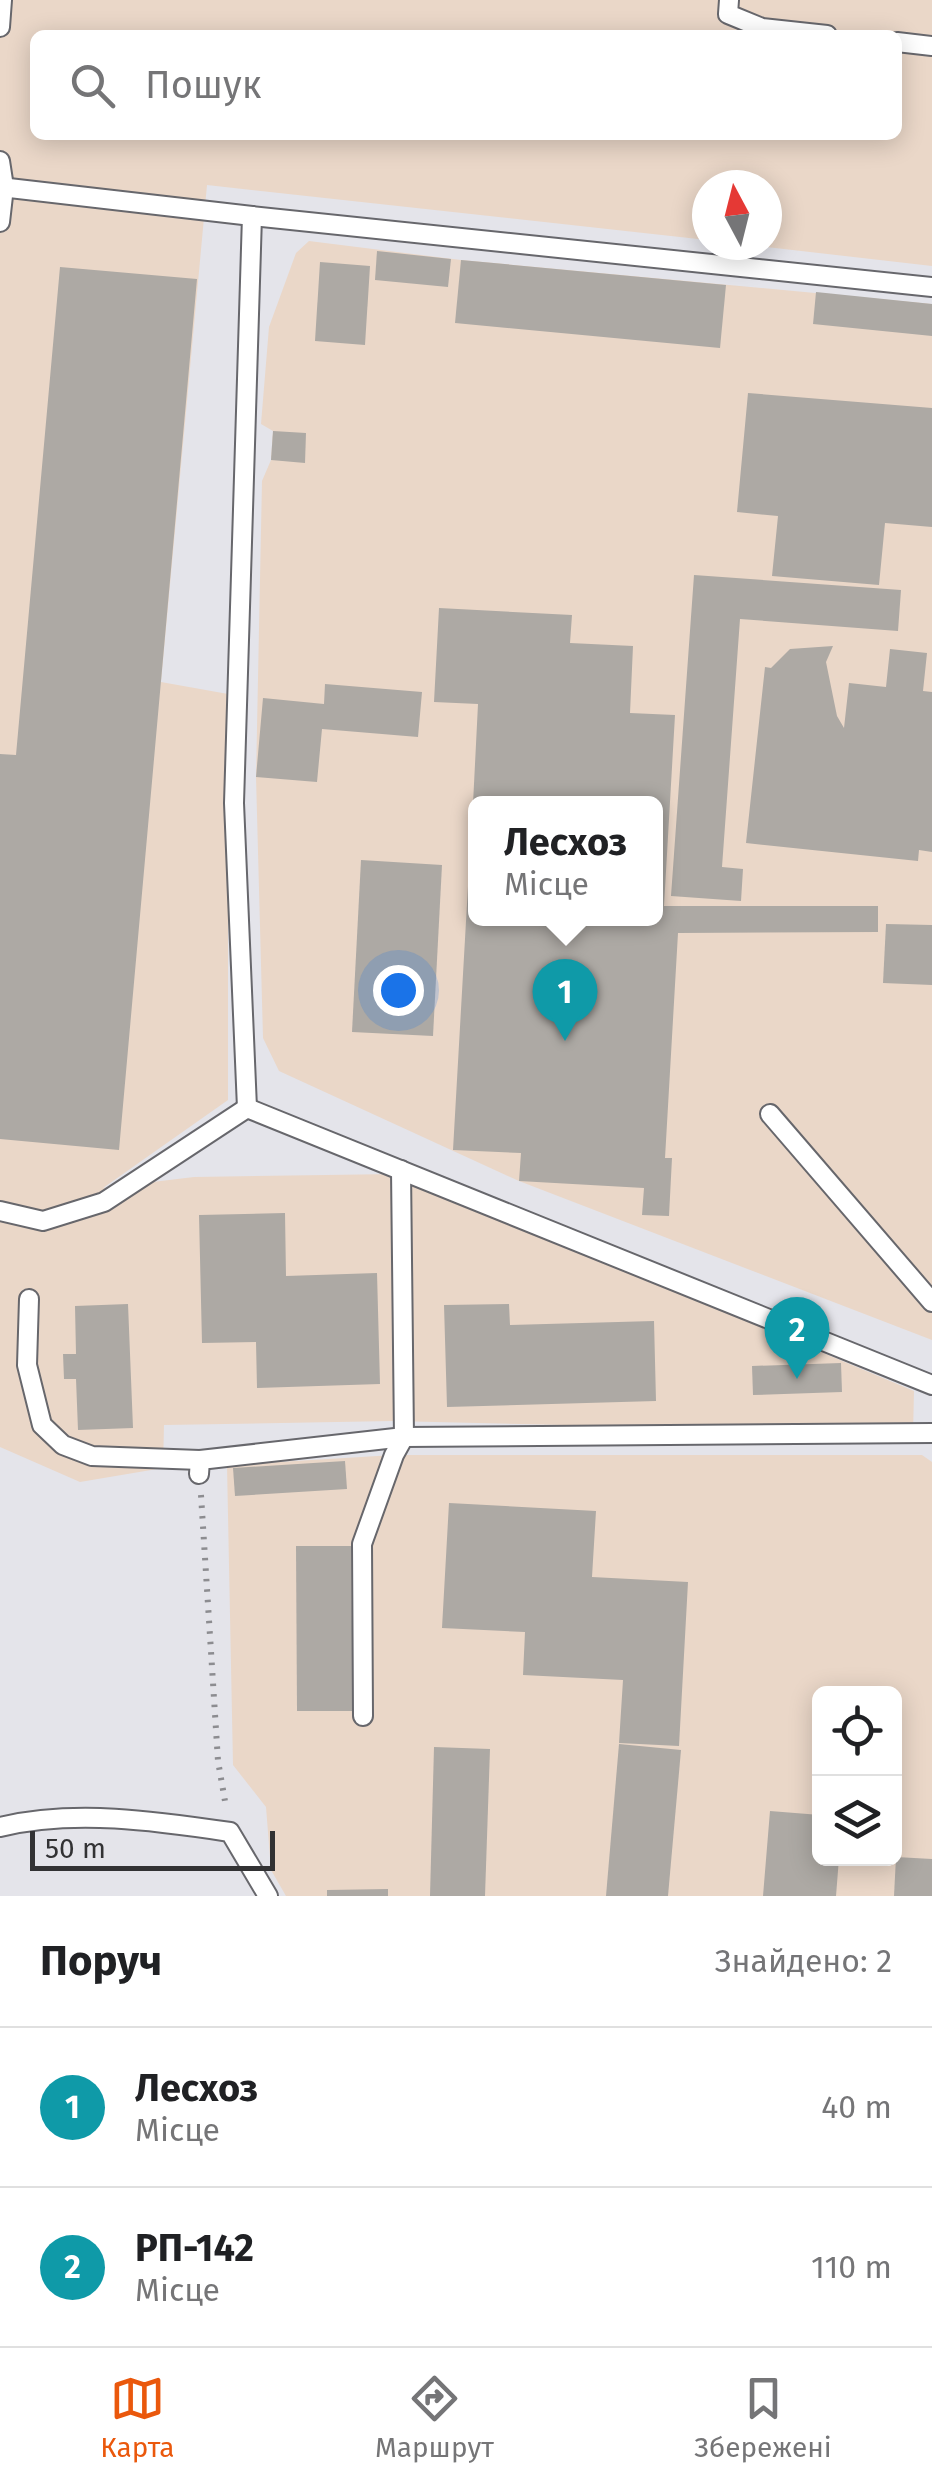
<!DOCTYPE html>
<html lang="uk">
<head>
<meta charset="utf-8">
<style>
  :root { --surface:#fff; --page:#f2f2f2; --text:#202124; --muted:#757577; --line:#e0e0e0; --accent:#ea580c }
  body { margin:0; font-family:"Fira Sans",sans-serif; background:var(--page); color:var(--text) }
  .controls { position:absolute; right:30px; bottom:30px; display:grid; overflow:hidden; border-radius:15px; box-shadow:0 5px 25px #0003 }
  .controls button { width:90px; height:90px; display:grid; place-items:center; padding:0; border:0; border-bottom:2px solid var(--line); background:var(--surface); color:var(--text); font:50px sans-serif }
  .compass { position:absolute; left:692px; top:170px; width:90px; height:90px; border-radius:50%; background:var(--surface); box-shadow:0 5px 25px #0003; rotate:353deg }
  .scale { position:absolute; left:30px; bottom:25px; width:245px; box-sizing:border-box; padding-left:10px; border:5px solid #323234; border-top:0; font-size:28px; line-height:35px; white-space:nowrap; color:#323234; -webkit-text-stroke:8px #e4e4ea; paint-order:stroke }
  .you { position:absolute; left:398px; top:990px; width:35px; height:35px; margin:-25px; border:8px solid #fff; border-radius:50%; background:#1a73e8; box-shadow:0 0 0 15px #1a73e833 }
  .badge { display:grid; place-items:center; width:65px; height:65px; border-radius:50%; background:var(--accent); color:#fff; font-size:32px; font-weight:700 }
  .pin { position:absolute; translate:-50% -82px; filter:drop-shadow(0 2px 5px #0008) }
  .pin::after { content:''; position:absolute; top:52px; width:35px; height:30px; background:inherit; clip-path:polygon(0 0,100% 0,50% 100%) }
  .popup { position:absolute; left:468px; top:796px; width:195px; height:130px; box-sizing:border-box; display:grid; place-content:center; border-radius:15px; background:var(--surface); filter:drop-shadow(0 2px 8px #0005); font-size:32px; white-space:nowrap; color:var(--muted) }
  .popup b { font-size:38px; color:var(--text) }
  .popup::after { content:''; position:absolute; left:50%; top:100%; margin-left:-20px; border:20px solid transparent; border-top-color:var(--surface) }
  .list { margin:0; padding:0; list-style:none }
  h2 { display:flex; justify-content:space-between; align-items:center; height:130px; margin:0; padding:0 40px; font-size:42px }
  h2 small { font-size:32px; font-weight:400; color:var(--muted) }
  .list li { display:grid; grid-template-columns:65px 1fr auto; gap:30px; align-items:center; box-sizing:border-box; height:160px; padding:0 40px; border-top:2px solid var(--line) }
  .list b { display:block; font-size:38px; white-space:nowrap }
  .list p { margin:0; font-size:32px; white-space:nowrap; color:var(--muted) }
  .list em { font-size:32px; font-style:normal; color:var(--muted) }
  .icon { flex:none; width:55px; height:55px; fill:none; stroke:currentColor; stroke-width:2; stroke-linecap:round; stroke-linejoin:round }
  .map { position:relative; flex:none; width:932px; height:1896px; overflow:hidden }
  .search { position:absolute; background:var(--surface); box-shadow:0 5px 25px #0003; left:30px; right:30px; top:30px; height:110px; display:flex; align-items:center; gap:25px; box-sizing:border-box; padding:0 35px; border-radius:15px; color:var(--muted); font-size:38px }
  .sheet { height:450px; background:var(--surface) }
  nav { display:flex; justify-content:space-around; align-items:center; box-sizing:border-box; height:140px; border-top:2px solid var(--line); background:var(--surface); font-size:28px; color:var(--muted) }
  nav a { display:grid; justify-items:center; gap:5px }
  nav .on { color:var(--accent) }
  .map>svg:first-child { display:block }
  .industrial { fill:#ead7c8; fill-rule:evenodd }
  .building { fill:#ada9a4 }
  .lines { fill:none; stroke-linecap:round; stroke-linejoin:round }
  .lane-casing { stroke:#67676c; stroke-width:22 }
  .path { stroke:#8c8c90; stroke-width:6; stroke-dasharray:2.5 8; stroke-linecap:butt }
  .lane { stroke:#fff; stroke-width:18 }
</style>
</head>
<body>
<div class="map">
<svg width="932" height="1896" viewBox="0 0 932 1896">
  <rect width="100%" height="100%" fill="#e4e4ea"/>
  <g class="industrial">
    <path d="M0,0h932v266l-183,-21h18v-60h-60v55l-500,-55 -46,497 67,12v406l-125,88 91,-11 203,-3 517,217 -1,42 -521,-12 -228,4 -1,43 -83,14 -80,-35zM35,35h862v100h-862z"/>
    <path d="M309,241l152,19 471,44v1036l-413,-159 -240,-110 -16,-33 -7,-261 6,-296 9,-21 2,-29 -12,-7 8,-97 27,-74zM475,804h180v114h-180z"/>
    <path d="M394,1455h528l10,7v434h-646l-15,-26 -5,-63 -33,-42 -6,-300zM820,1694h74v164h-74z"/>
  </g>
  <g class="building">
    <path d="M377,251l74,8 -3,28 -73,-7z"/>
    <path d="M461,260l265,25 -6,63 -265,-25z"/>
    <path d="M320,262l50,4 -5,79 -50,-4z"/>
    <path d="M60,267l137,12 -78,871 -119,-11v-385l16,1z"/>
    <path d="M816,292l116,12v32l-119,-12z"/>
    <path d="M748,393l184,15v119l-47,-4 -6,62 -107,-9 6,-60 -41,-4z"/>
    <path d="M273,431l33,2 -1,30 -34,-3z"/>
    <path d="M694,575l207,15 -3,41 -158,-12 -18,248 21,2 -2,32 -70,-5z"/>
    <path d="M439,608l133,7 -2,28 63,3 -3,67 45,2 -11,191h214v26l-200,1 -13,225h7l-3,58 -27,-1 2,-27 -125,-7 2,-28 -68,-3 19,-334h3v102h180v-114h-182l5,-100 -44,-2z"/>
    <path d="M833,646l-7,16 11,54 7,12 5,-45 37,4 4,-38 37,4 -4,38 9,1v160l-13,-2 -1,11 -172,-18 19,-176 6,1 19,-19z"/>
    <path d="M325,684l97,8 -4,45 -96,-8 -5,53 -61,-5 7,-79 61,6z"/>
    <path d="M361,860l81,5 -9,171 -81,-4z"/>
    <path d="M886,924l46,1v60l-49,-2z"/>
    <path d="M285,1213l1,63 91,-3 3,111 -123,4 -1,-46 -54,1 -3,-128z"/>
    <path d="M128,1304l5,124 -55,2 -2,-51h-12l-1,-25h13l-1,-48z"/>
    <path d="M509,1304l1,21 144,-4 2,80 -209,6 -3,-102z"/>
    <path d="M841,1363l1,29 -89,3 -1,-29z"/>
    <path d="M345,1461l2,28 -112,7 -2,-28z"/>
    <path d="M449,1503l147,8 -4,66 96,5 -9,164 -60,-3 4,-63 -100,-5 2,-43 -83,-4z"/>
    <path d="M296,1546h55l2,165h-56z"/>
    <path d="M619,1744l62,6 -13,146h-62z"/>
    <path d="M434,1747l56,2 -5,147h-55z"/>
    <path d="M770,1811l50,4v43h19l-3,38h-73z"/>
    <path d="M896,1857l36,2v37h-38z"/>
    <path d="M388,1889v7h-61v-6z"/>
  </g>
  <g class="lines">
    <g class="lane-casing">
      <g id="lane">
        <path d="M729,0l-1,14 34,14 65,7"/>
        <path d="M0,27l2,-27"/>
        <path d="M897,42l35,4"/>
        <path d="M0,161l4,26 -4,35"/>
        <path d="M0,187l252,29 680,71"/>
        <path d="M247,1108l-13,-305 18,-587"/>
        <path d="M770,1114l162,188"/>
        <path d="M0,1211l43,10 61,-19 143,-94 685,277"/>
        <path d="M29,1299l-2,66 15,60 21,20 29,11 108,4"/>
        <path d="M199,1474l1,-14 204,-23 528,-4"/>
        <path d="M363,1716l-1,-172 32,-89 10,-18 -3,-267"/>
        <path d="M0,1827c74,-18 156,-6 230,5l38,64"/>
      </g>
    </g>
    <path class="path" d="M201,1495l17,266 8,46"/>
    <use href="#lane" class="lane"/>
  </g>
</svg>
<div class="controls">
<button><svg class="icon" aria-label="locate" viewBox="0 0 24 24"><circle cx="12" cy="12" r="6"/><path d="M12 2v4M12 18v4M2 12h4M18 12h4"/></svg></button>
<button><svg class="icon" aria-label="layers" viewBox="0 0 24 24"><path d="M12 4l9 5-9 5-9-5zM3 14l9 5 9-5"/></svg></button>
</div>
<svg class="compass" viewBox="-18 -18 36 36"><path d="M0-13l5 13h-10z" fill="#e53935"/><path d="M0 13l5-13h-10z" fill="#757577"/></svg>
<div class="scale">50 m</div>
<div class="you"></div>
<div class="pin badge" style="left:565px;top:1041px;background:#0f9aa8">1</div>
<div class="popup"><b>Лесхоз</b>Місце</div>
<div class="pin badge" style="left:797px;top:1379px;background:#0f9aa8">2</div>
<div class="search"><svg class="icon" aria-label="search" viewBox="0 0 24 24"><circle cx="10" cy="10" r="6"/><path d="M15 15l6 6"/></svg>Пошук</div>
</div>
<section class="sheet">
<h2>Поруч<small>Знайдено: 2</small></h2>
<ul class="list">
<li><span class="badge" style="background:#0f9aa8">1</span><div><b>Лесхоз</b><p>Місце</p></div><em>40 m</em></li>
<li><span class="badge" style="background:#0f9aa8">2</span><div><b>РП-142</b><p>Місце</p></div><em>110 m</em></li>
</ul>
</section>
<nav>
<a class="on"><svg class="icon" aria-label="map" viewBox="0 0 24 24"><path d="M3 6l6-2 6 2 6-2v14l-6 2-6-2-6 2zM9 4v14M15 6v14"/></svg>Карта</a>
<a><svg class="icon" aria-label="directions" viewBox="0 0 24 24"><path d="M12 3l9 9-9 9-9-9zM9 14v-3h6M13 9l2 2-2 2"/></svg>Маршрут</a>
<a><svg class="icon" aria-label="saved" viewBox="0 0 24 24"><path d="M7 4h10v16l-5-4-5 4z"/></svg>Збережені</a>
</nav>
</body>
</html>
